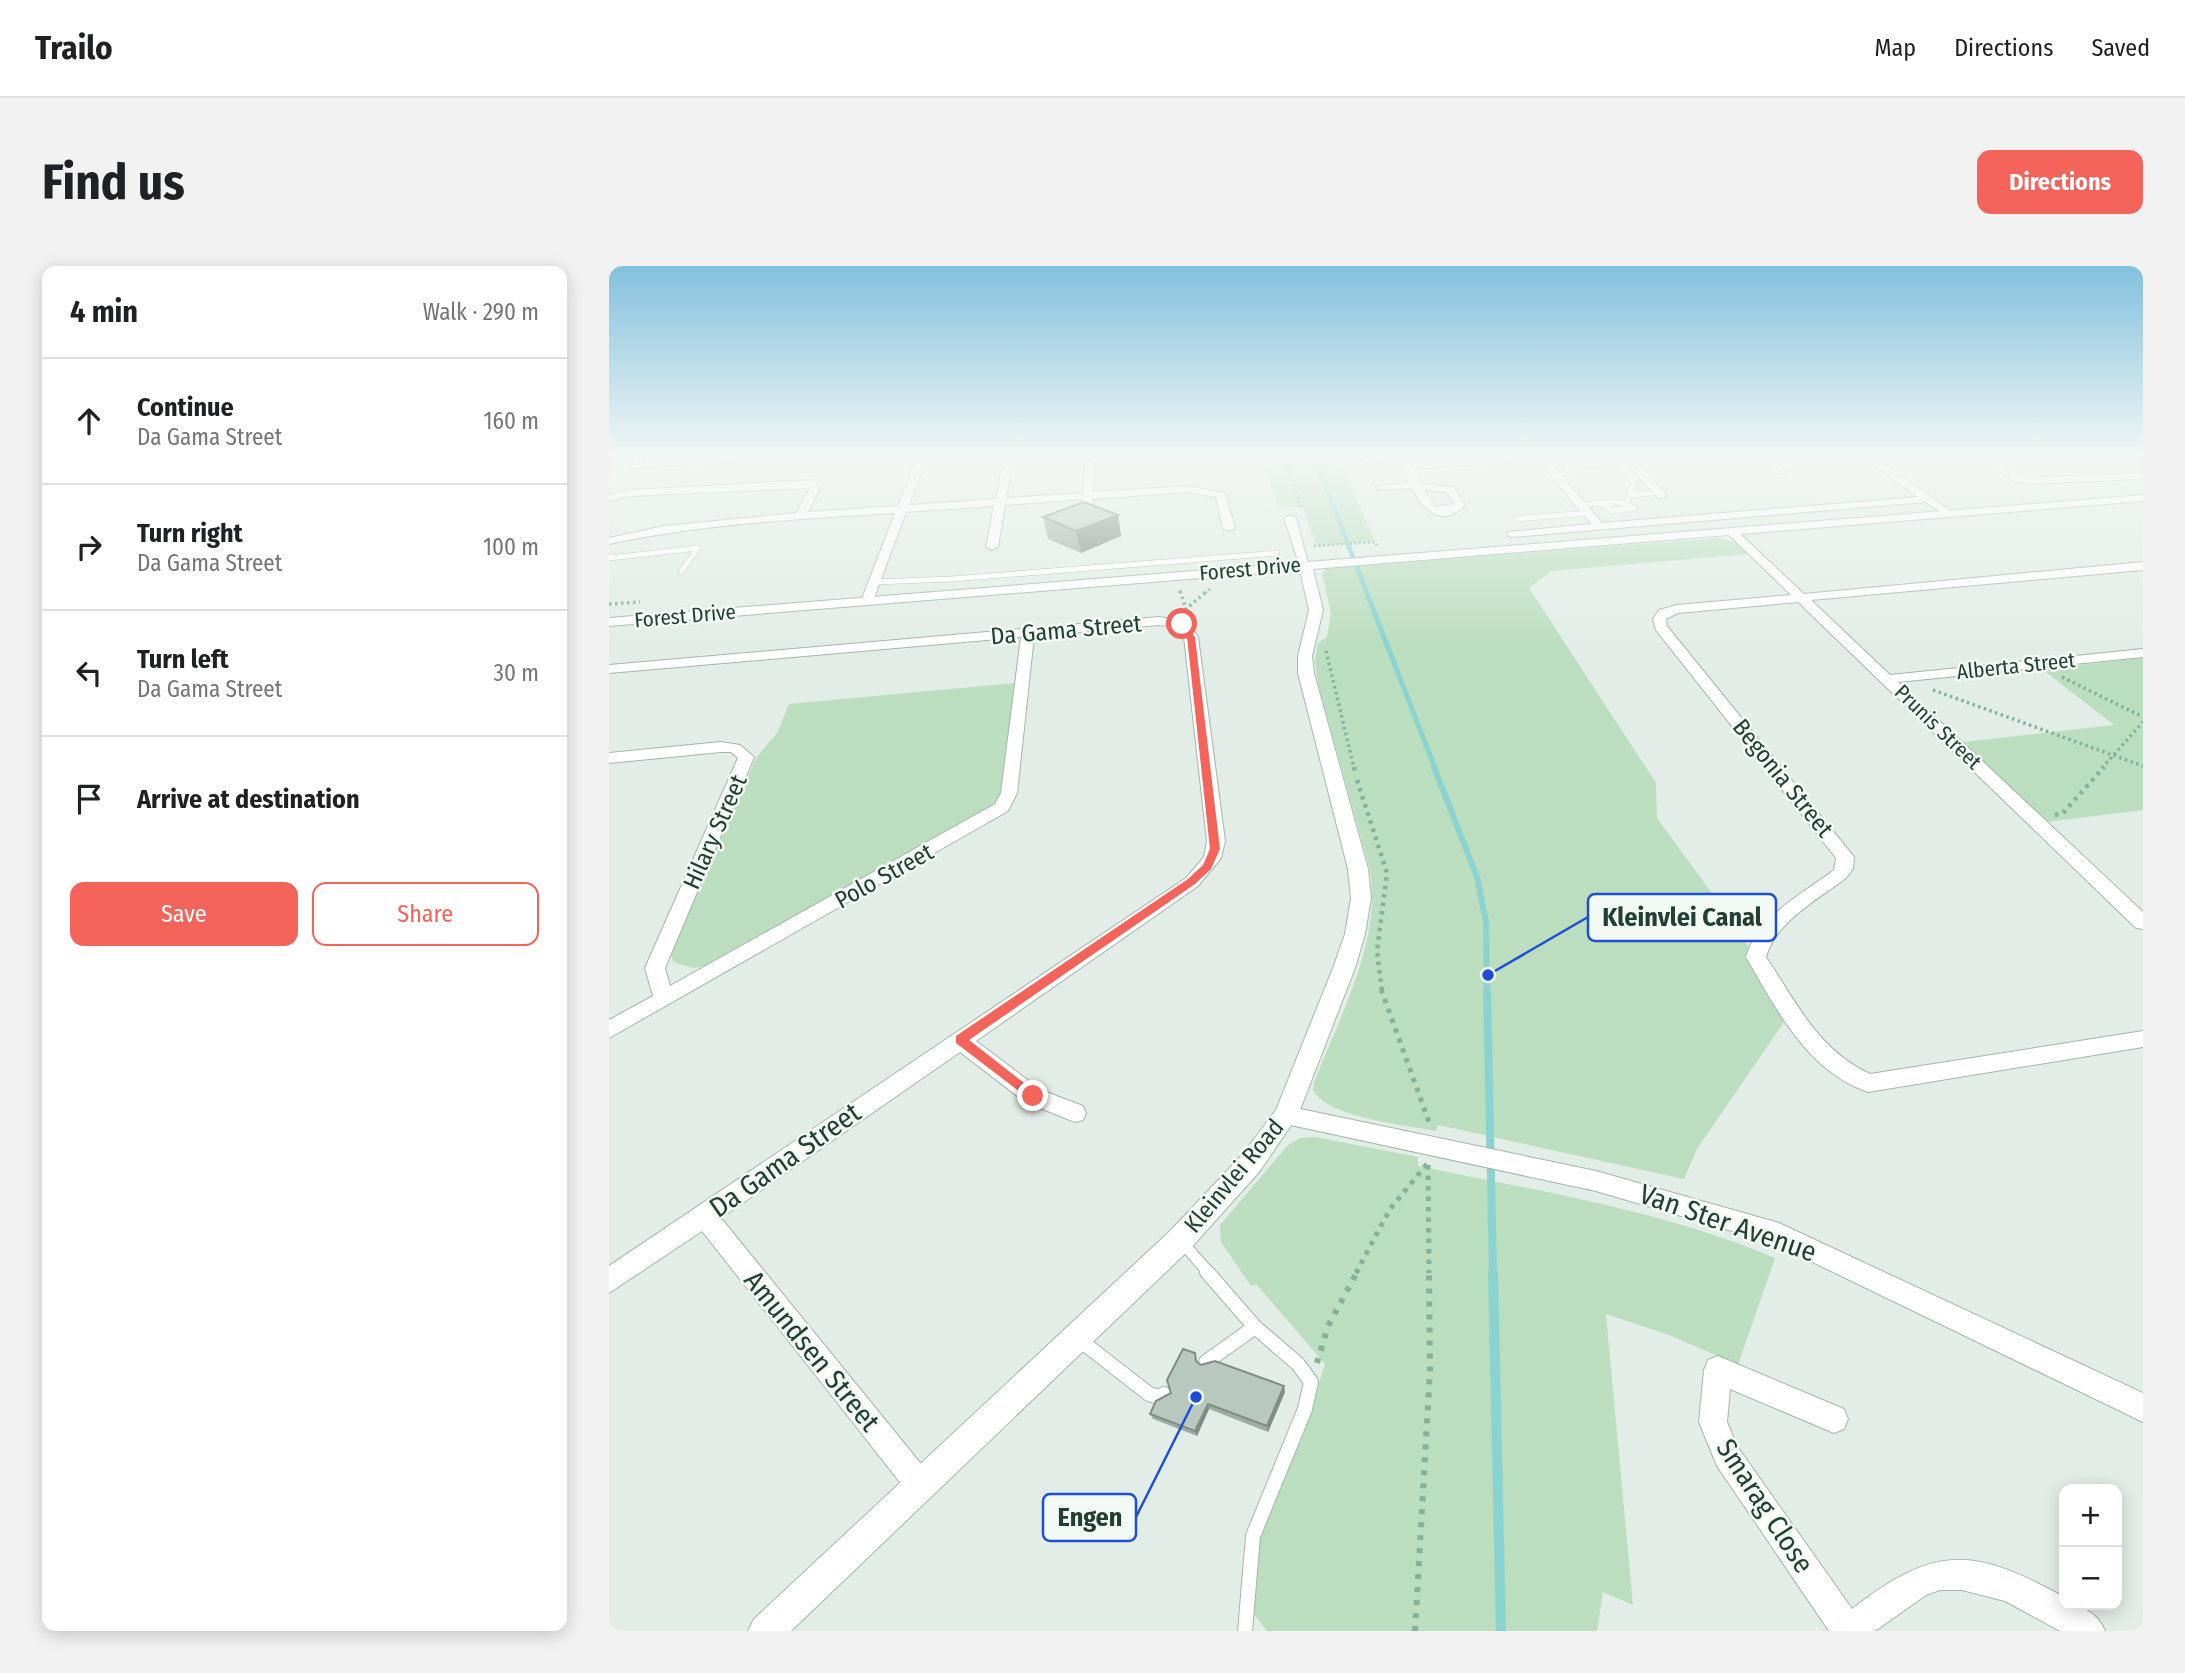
<!DOCTYPE html>
<html lang="en">
<head>
<meta charset="utf-8">
<style>
  :root { --surface:#fff; --page:#f2f2f2; --text:#202124; --muted:#757577; --line:#e0e0e0; --accent:#f4645a }
  body { margin:0; font-family:"Fira Sans Condensed",sans-serif; background:var(--page); color:var(--text) }
  .controls { position:absolute; right:21px; bottom:21px; display:grid; overflow:hidden; border-radius:14px; box-shadow:0 4px 18px #0003 }
  .controls button { width:63px; height:63px; display:grid; place-items:center; padding:0; border:0; border-bottom:2px solid var(--line); background:var(--surface); color:var(--text); font:35px sans-serif }
  .stop { position:absolute; width:21px; height:21px; margin:-16px; border:5px solid #f4645a; border-radius:50%; background:#fff }
  .stop.end { background:#f4645a; border-color:#fff; box-shadow:0 2px 7px #0008 }
  .list { margin:0; padding:0; list-style:none }
  h2 { display:flex; justify-content:space-between; align-items:center; height:91px; margin:0; padding:0 28px; font-size:30px }
  h2 small { font-size:23px; font-weight:400; color:var(--muted) }
  .list li { display:grid; grid-template-columns:46px 1fr auto; gap:21px; align-items:center; box-sizing:border-box; height:126px; padding:0 28px; border-top:2px solid var(--line) }
  .list b { display:block; font-size:26px; white-space:nowrap }
  .list p { margin:0; font-size:23px; white-space:nowrap; color:var(--muted) }
  .list em { font-size:23px; font-style:normal; color:var(--muted) }
  .actions { display:flex; gap:14px; padding:21px 28px }
  .actions a { flex:1; padding:16px 0; border:2px solid var(--accent); border-radius:14px; text-align:center; font-size:24px; color:var(--accent) }
  .actions .main { background:var(--accent); color:#fff }
  .icon { flex:none; width:38px; height:38px; fill:none; stroke:currentColor; stroke-width:2; stroke-linecap:round; stroke-linejoin:round }
  .map { position:relative; flex:none; width:1534px; height:1365px; overflow:hidden; border-radius:14px }
  header { display:flex; align-items:center; gap:42px; box-sizing:border-box; height:98px; padding:0 35px; background:var(--surface); border-bottom:2px solid var(--line) }
  header strong { font-size:33px }
  nav { display:flex; gap:38px; margin-inline-start:auto; font-size:24px }
  .intro { display:flex; align-items:center; justify-content:space-between; box-sizing:border-box; height:168px; padding:0 42px }
  h1 { margin:0; font-size:49px }
  .button { padding:18px 32px; border-radius:14px; background:var(--accent); color:#fff; font-size:24px; font-weight:700 }
  main { display:flex; gap:42px; padding:0 42px }
  aside { flex:1; background:var(--surface); border-radius:14px; box-shadow:0 4px 18px #0003 }
  .map>svg:first-child { display:block }
  .green { fill:#bbdebe }
  .lines { fill:none; stroke-linecap:round; stroke-linejoin:round }
  .stream-far4 { stroke:#8ad3d0; stroke-width:4.5 }
  .stream-far3 { stroke:#8ad3d0; stroke-width:5 }
  .stream-far2 { stroke:#8ad3d0; stroke-width:6 }
  .stream-far1 { stroke:#8ad3d0; stroke-width:8 }
  .stream { stroke:#8ad3d0; stroke-width:10 }
  .lane-far2-casing { stroke:#a5b5ad; stroke-width:6 }
  .lane-far1-casing { stroke:#a5b5ad; stroke-width:13 }
  .lane-casing { stroke:#a5b5ad; stroke-width:16 }
  .street-casing { stroke:#a5b5ad; stroke-width:2 }
  .secondary-casing { stroke:#a1b9ac; stroke-width:2 }
  .path-far4 { stroke:#83b19a; stroke-width:2.5; stroke-dasharray:2 2.5; stroke-linecap:butt }
  .path-far3 { stroke:#83b19a; stroke-width:3.5; stroke-dasharray:2.5 3.5; stroke-linecap:butt }
  .path-far2 { stroke:#83b19a; stroke-width:4.5; stroke-dasharray:3.5 5; stroke-linecap:butt }
  .path-far1 { stroke:#83b19a; stroke-width:5; stroke-dasharray:4.5 6; stroke-linecap:butt }
  .path { stroke:#83b19a; stroke-width:6; stroke-dasharray:5 8; stroke-linecap:butt }
  .lane-far2 { stroke:#fff; stroke-width:5 }
  .lane-far1 { stroke:#fff; stroke-width:11 }
  .lane { stroke:#fff; stroke-width:14 }
  .street { fill:#fff; fill-rule:evenodd }
  .secondary { fill:#fff; fill-rule:evenodd }
  .wall { fill:#9eaca4 }
  .shaded-wall { fill:#818c86 }
  .building { fill:#b8c8bf; stroke:#818c86; stroke-width:2 }
  .route { fill:#f4645a }
  .labels { text-anchor:middle; dominant-baseline:central; stroke-width:5; stroke-linejoin:round; paint-order:stroke }
  .far-street-label { font-size:21px; fill:#223f32; stroke:#f3f9f5 }
  .street-label { font-size:24px; fill:#223f32; stroke:#f3f9f5 }
  .near-street-label { font-size:28px; fill:#223f32; stroke:#f3f9f5 }
  .leader { fill:none; stroke:#1d4ed8; stroke-width:2.5 }
  .callout-dot { fill:#1d4ed8; stroke:#f3f9f5; stroke-width:2.5 }
  .callout { fill:#f3f9f5; stroke:#1d4ed8; stroke-width:2.5 }
  .callout-label { font-size:26px; text-anchor:middle; font-weight:bold; fill:#223f32 }
</style>
</head>
<body>
<header>
<strong>Trailo</strong>
<nav><a>Map</a><a>Directions</a><a>Saved</a></nav>
</header>
<div class="intro"><h1>Find us</h1><a class="button">Directions</a></div>
<main>
<aside>
<h2>4 min<small>Walk · 290 m</small></h2>
<ul class="list">
<li><svg class="icon" aria-label="ahead" viewBox="0 0 24 24"><path d="M12 20V5M6 11l6-6 6 6"/></svg><div><b>Continue</b><p>Da Gama Street</p></div><em>160 m</em></li>
<li><svg class="icon" aria-label="right" viewBox="0 0 24 24"><path d="M7 20v-9h11M14 6l5 5-5 5"/></svg><div><b>Turn right</b><p>Da Gama Street</p></div><em>100 m</em></li>
<li><svg class="icon" aria-label="left" viewBox="0 0 24 24"><path d="M17 20v-9H6M10 6l-5 5 5 5"/></svg><div><b>Turn left</b><p>Da Gama Street</p></div><em>30 m</em></li>
<li><svg class="icon" aria-label="arrive" viewBox="0 0 24 24"><path d="M6 21V4h12l-3 4 3 4H6"/></svg><div><b>Arrive at destination</b></div></li>
</ul>
<div class="actions"><a class="main">Save</a><a>Share</a></div>
</aside>
<div class="map">
<svg width="1534" height="1365" viewBox="0 0 1534 1365">
  <rect width="100%" height="100%" fill="#e3ede7"/>
  <g class="green">
    <path d="M653,188h75l38,87 -58,5 -15,-40 -24,2z"/>
    <path d="M1112,272l20,7 9,9 -199,17 -22,17 127,195 1,35 81,111 10,17 4,18 34,55 -89,130 -13,30 -246,-54 -2,6c-30,-6 -108,-13 -123,-41l1,-7c25,-66 70,-145 55,-217l-51,-183 -3,-22 3,-18 9,-6 4,-24 -9,-39 5,-6z"/>
    <path d="M1534,392v152l-96,12 -84,-80 151,-17 -72,-56z"/>
    <path d="M406,417l-14,113 -8,12 -280,157 -20,3 -20,-6 -2,-10 85,-194 21,-25 12,-29z"/>
    <path d="M706,871l103,20v9c120,25 243,44 357,92l-37,107 -69,-30 -63,-21 27,291 -30,-13 -6,39h-330l-15,-19 3,-67 18,-48 30,-61 22,-72 -69,-80 -5,2 -30,-44 -1,-17 68,-80 12,-7z"/>
  </g>
  <g class="lines">
    <path class="stream-far4" d="M704,188l54,139"/>
    <path class="stream-far3" d="M757,325l69,177"/>
    <path class="stream-far2" d="M825,501l43,110 9,45 1,69"/>
    <path class="stream-far1" d="M878,723l6,284"/>
    <path class="stream" d="M884,1006l8,359"/>
    <g class="lane-far2-casing">
      <g id="lane-far2">
        <path d="M946,208l15,-2 -2,-6 50,-4 16,21 -7,20"/>
        <path d="M1023,229l26,-3"/>
        <path d="M972,239l36,-3 18,6 -23,3 -8,-7"/>
        <path d="M907,253l72,-6"/>
        <path d="M0,292l89,-10"/>
        <path d="M72,306l17,-24"/>
        <path d="M266,316l77,-3 325,-26"/>
      </g>
    </g>
    <g class="lane-far1-casing">
      <path id="lane-far1" d="M573,976l27,31"/>
    </g>
    <g class="lane-casing">
      <g id="lane">
        <path d="M598,1006l48,55 43,37 13,18 -6,27 -52,127 -8,95"/>
        <path d="M468,1072l72,56 10,3 5,-3"/>
        <path d="M597,1096l49,-35"/>
      </g>
    </g>
    <g class="street-casing">
      <g id="street">
        <path d="M28,188h10l-5,9 151,-9h66l-228,14z"/>
        <path d="M309,188h10l-19,51 87,-6 5,-28 5,-3 5,3 -5,27 77,-5 2,-29 5,-3 5,3 -2,28 94,-6 38,7 10,35 -6,3 -6,-3 -7,-31 -29,-5 -94,7 -1,10 -5,3 -5,-3v-10l-77,6 -7,42 -6,3 -6,-3 8,-41 -88,6 -33,89 -6,4 -6,-4 34,-88c-96,6 -191,11 -286,31v-6l55,-12 132,-13 14,-25 -180,8 -21,5v-6l21,-5 183,-10 7,8 -12,24 90,-6z"/>
        <path d="M567,188h47l-55,7 -5,-3z"/>
        <path d="M787,188h10l4,9 123,-9h53l-38,5 54,64 316,-26 -60,-43h12l85,60 -9,2 -20,-14 -414,35 -4,-1v-4l83,-8 -53,-64 -125,9 10,15 31,3 11,18c-22,24 -42,5 -53,-17l-32,2 -5,-3 34,-5 -10,-22 -33,3 -5,-3zM815,224l23,2 7,12 -19,3z"/>
        <path d="M1009,188h11l37,40v4h-8z"/>
        <path d="M1147,188h11l20,18 -9,2z"/>
        <path d="M1363,188c23,0 36,20 57,24l114,-5v6l-114,5 -15,-3z"/>
        <path d="M681,249l6,3 13,49 -10,-3 -15,-46z"/>
        <path d="M1119,264h8l68,64 339,-32v8l-332,30 79,75 253,-26v8l-245,25 245,230v17l-7,-1 -338,-326 -120,11 -12,6 1,7 187,231 -1,12 -7,9c-27,21 -70,43 -80,79 31,46 51,92 104,117l273,-43v16l-275,45c-61,-21 -91,-82 -122,-135 12,-41 56,-63 88,-87l2,-12 -180,-228 -3,-11 6,-9 18,-5 114,-10 -63,-61z"/>
        <path d="M550,351l28,4 11,16 27,204 -4,17 -23,28 -222,155 65,49 42,16 3,7 -3,7 -8,2 -50,-20 -65,-50 -239,166 209,257 5,10 -5,10 -10,5 -10,-5 -208,-264 -93,62v-27l577,-388 18,-21 3,-16 -23,-204 -6,-10 -19,-2 -125,11 -17,157 -9,18 -399,227v-18l44,-24 -8,-28 93,-210 -7,-6h-10l-112,11v-10l112,-11 19,3 14,12 -89,211 5,18 325,-182 6,-11 20,-156 -412,36v-8z"/>
        <path d="M677,840l310,65 183,52 364,170v29l-370,-179 -177,-52 -310,-67 -8,-2 -3,-7 3,-7z"/>
        <path d="M1109,1090l126,53 4,10 -4,10 -10,4 -104,-44 -3,33 10,24 115,163c84,-65 121,-62 212,-12v8c19,0 34,9 41,26h-45l-55,-30 -43,-11h-22l-14,5 -51,36h-46l-112,-165 -18,-44 5,-52 4,-10z"/>
      </g>
    </g>
    <g class="secondary-casing">
      <path id="secondary" d="M1534,229v6l-830,68 10,41 -11,46 2,17 54,196 3,29 -6,36 -10,34 -57,147 -38,56 -70,78 -399,382h-43l6,-12 416,-388 72,-76 34,-45 57,-142 12,-34 6,-36 -3,-29 -50,-196v-17l11,-46 -9,-40 -691,56v-8z"/>
    </g>
    <g class="path-far4">
      <path d="M674,188l18,54"/>
      <path d="M705,280l61,-4 2,4"/>
      <path d="M571,324l1,3"/>
      <path d="M596,327l5,-4"/>
    </g>
    <g class="path-far3">
      <path d="M571,325l6,18"/>
      <path d="M0,338l31,-2"/>
      <path d="M576,344l22,-19"/>
      <path d="M717,385l28,117"/>
      <path d="M1453,411l81,40"/>
      <path d="M1324,424l210,76"/>
      <path d="M1493,502l41,-46"/>
    </g>
    <g class="path-far2">
      <path d="M745,501l1,5"/>
      <path d="M748,514l30,93 -10,78 5,40"/>
      <path d="M1446,549l8,-2 41,-46"/>
    </g>
    <g class="path-far1">
      <path d="M772,723l49,136"/>
      <path d="M819,899l1,108"/>
      <path d="M747,1007l34,-64 37,-45"/>
    </g>
    <g class="path">
      <path d="M708,1097l11,-37 29,-54"/>
      <path d="M806,1365l15,-261 -1,-98"/>
    </g>
    <use href="#lane-far2" class="lane-far2"/>
    <use href="#lane-far1" class="lane-far1"/>
    <use href="#lane" class="lane"/>
    <use href="#street" class="street"/>
    <use href="#secondary" class="secondary"/>
  </g>
  <g class="wall">
    <path d="M509,249l3,21 -40,17 -33,-14 -5,-22z"/>
    <path d="M588,1093v3l4,3 84,27 -17,40 -59,-23 -12,27 -44,-17 -3,-5 21,-21z"/>
  </g>
  <g class="shaded-wall">
    <path d="M509,249l3,21 -40,17 -5,-22z"/>
    <path d="M675,1120l1,6 -17,40 -1,-6z"/>
    <path d="M599,1138l1,5 -12,27 -2,-5z"/>
  </g>
  <g class="building">
    <path d="M475,236l34,13 -42,16 -33,-14z"/>
    <path d="M574,1083l12,4 1,8 5,4 14,-4 69,25 -17,40 -59,-22 -13,27 -45,-17 6,-13 15,-8 -4,-13z"/>
  </g>
  <linearGradient id="sky" x2="0" y2="1"><stop stop-color="#82c0de"/><stop offset="0.5" stop-color="#f2f7f4"/><stop offset="1" stop-color="#f2f7f4" stop-opacity="0"/></linearGradient>
  <rect width="1534" height="379" fill="url(#sky)"/>
  <path class="route" d="M573,356l13,15 25,212 -9,20 -16,15 -226,156 68,53 2,3 -6,6 -77,-59v-7l232,-157 15,-14 7,-16 -23,-212 -9,-13z"/>
  <g class="labels">
    <g class="far-street-label">
      <text transform="translate(641 303) rotate(-5)">Forest Drive</text>
      <text transform="translate(76 350) rotate(-5)">Forest Drive</text>
      <text transform="translate(1407 400) rotate(-6)">Alberta Street</text>
      <text transform="translate(1329 461) rotate(44)">Prunis Street</text>
    </g>
    <g class="street-label">
      <text transform="translate(457 364) rotate(-5)">Da Gama Street</text>
      <text transform="translate(1174 512) rotate(51)">Begonia Street</text>
      <text transform="translate(106 566) rotate(-66)">Hilary Street</text>
      <text transform="translate(275 610) rotate(-29)">Polo Street</text>
      <text transform="translate(625 910) rotate(-50)">Kleinvlei Road</text>
    </g>
    <g class="near-street-label">
      <text transform="translate(176 894) rotate(-35)">Da Gama Street</text>
      <text transform="translate(1119 957) rotate(19)">Van Ster Avenue</text>
      <text transform="translate(203 1085) rotate(51)">Amundsen Street</text>
      <text transform="translate(1156 1240) rotate(57)">Smarag Close</text>
    </g>
  </g>
  <path class="leader" d="M879 709L979 651M587 1131L527 1251"/>
  <g class="callout-dot">
    <circle cx="879" cy="709" r="7"/>
    <circle cx="587" cy="1131" r="7"/>
  </g>
  <g class="callout">
    <rect x="979" y="628" width="188" height="47" rx="7"/>
    <rect x="434" y="1228" width="93" height="47" rx="7"/>
  </g>
  <g class="callout-label">
    <text x="1073" y="660">Kleinvlei Canal</text>
    <text x="481" y="1260">Engen</text>
  </g>
</svg>
<div class="controls">
<button>+</button>
<button>−</button>
</div>
<div class="stop" style="left:573px;top:358px"></div>
<div class="stop end" style="left:424px;top:830px"></div>
</div>
</main>
</body>
</html>
